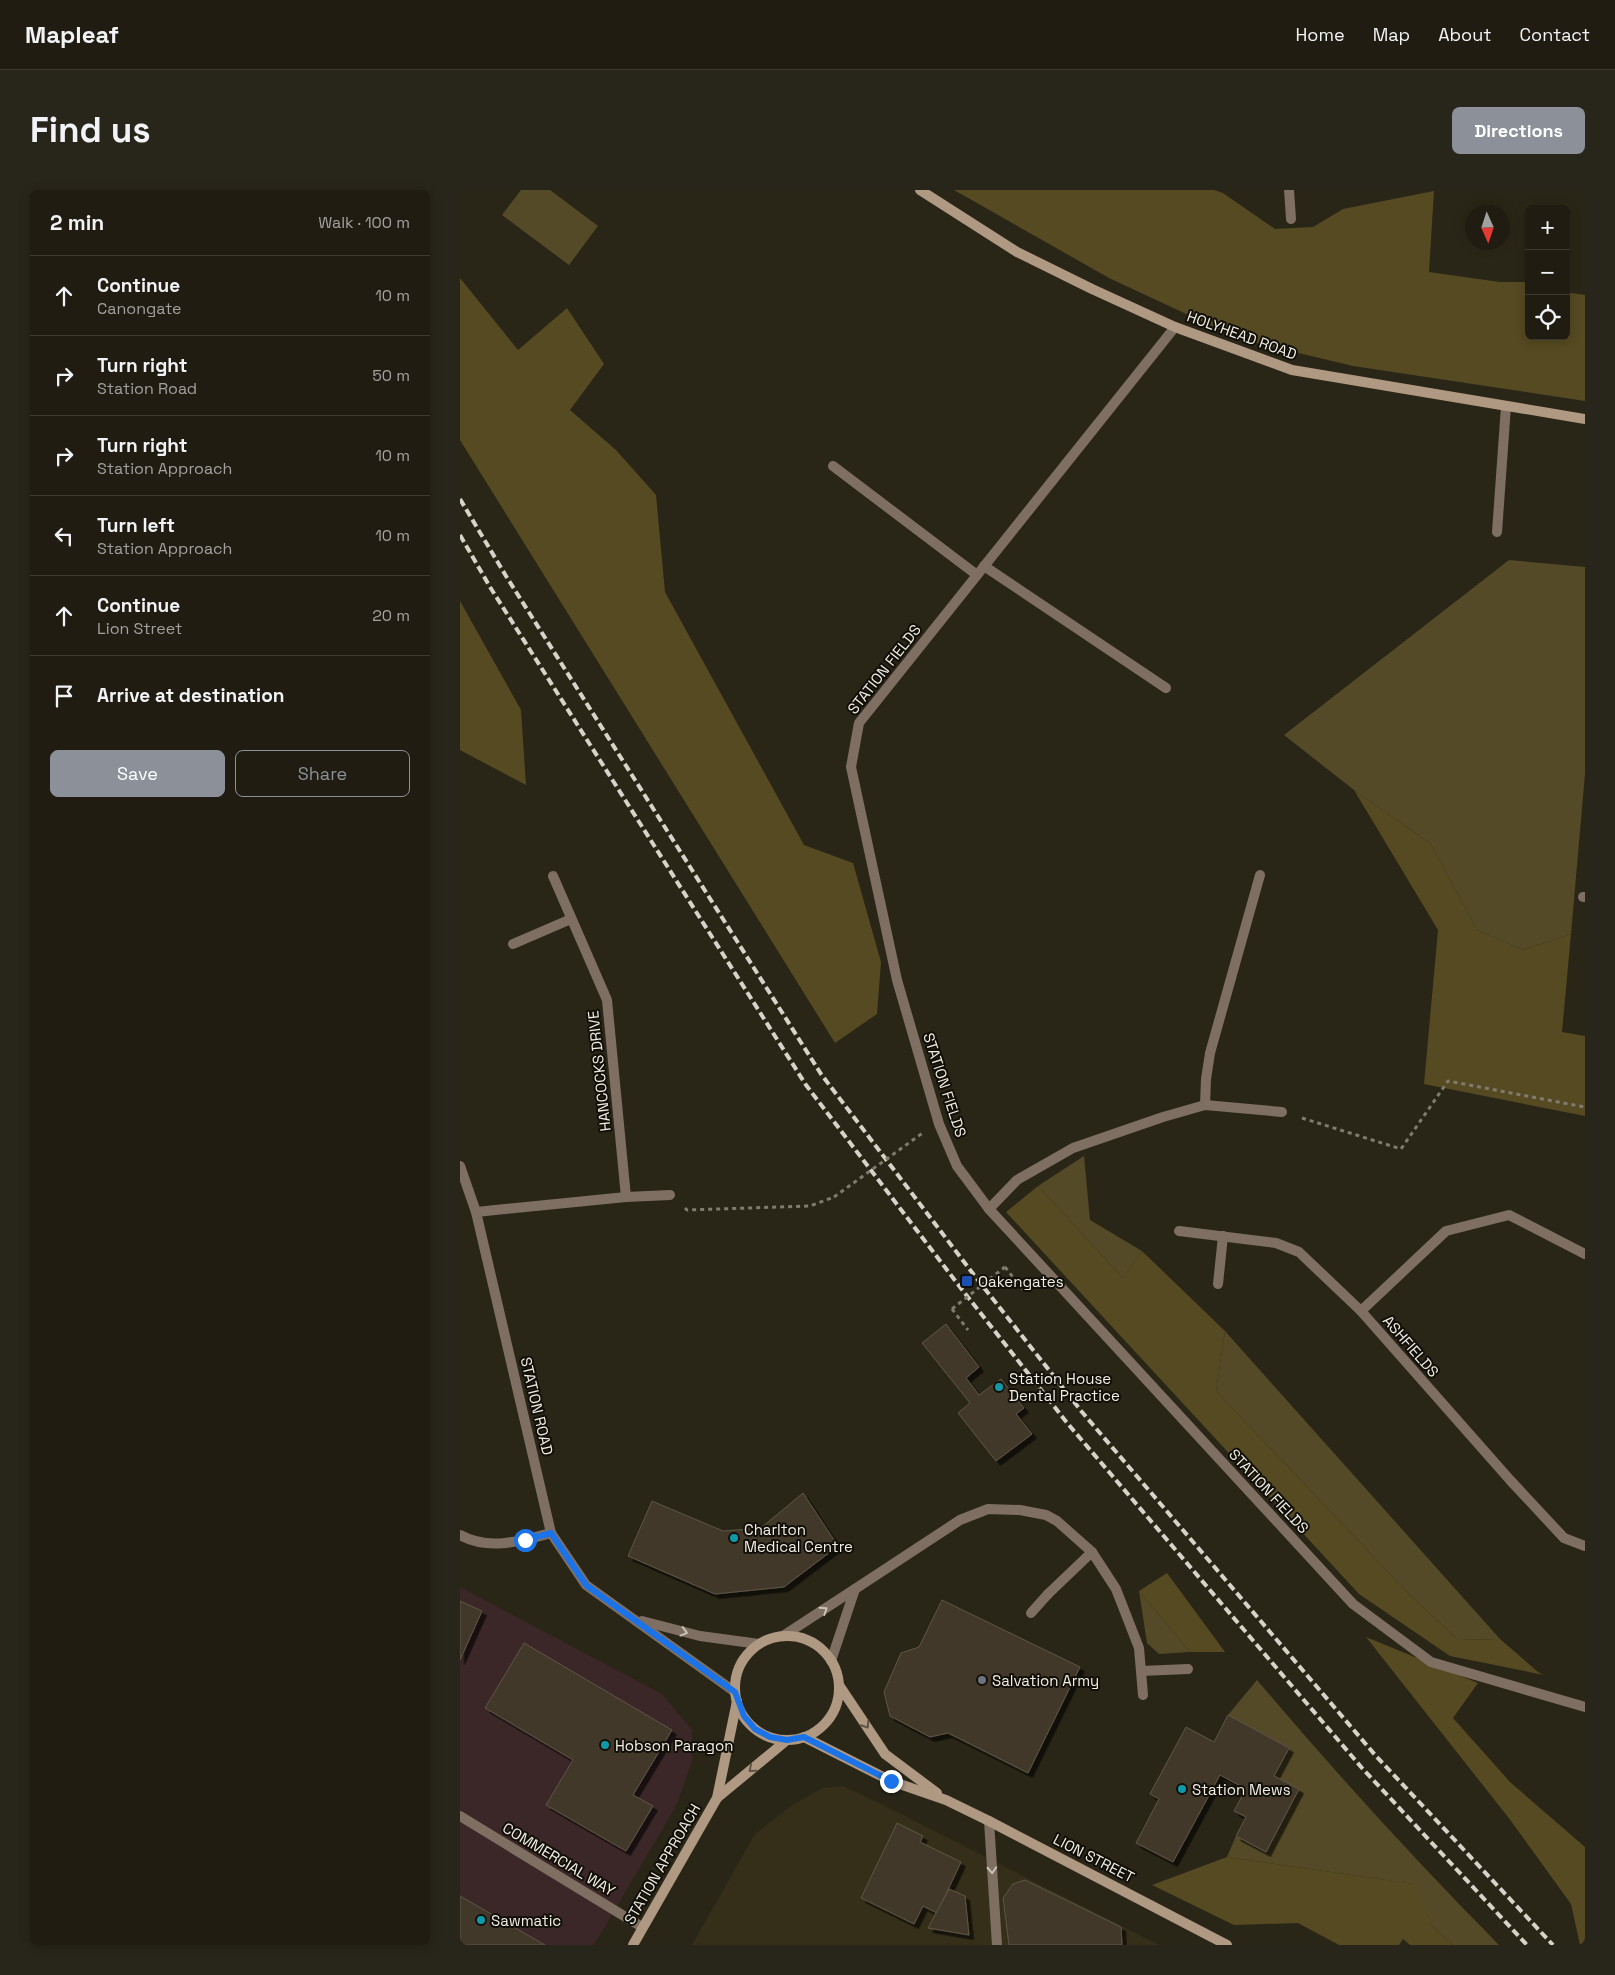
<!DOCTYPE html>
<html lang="en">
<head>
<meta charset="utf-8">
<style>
  :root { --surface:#201c11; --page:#28251a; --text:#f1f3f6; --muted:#a2a19f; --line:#3d3a31; --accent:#8c9099 }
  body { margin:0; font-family:"Space Grotesk",sans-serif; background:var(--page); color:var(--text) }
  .controls { position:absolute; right:15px; top:15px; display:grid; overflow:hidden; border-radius:8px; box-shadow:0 2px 12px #0003 }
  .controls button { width:45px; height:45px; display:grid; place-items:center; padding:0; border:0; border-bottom:1px solid var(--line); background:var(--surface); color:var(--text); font:25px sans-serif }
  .compass { position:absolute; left:1005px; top:15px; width:45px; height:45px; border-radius:50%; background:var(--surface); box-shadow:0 2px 12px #0003; rotate:177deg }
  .stop { position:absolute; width:15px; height:15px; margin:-11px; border:4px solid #1a73e8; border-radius:50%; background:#fff }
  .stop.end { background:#1a73e8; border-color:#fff; box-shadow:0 1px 5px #0008 }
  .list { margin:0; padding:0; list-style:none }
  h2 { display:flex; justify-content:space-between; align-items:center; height:65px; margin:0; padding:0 20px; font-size:21px }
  h2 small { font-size:16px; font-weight:400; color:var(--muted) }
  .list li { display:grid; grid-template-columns:32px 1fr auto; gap:15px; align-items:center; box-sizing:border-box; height:80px; padding:0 20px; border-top:1px solid var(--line) }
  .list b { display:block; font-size:19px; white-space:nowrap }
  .list p { margin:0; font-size:16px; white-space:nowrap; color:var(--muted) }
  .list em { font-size:16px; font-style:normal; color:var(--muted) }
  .actions { display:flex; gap:10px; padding:15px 20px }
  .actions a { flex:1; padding:11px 0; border:1px solid var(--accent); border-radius:8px; text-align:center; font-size:18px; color:var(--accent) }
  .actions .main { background:var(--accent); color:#fff }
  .icon { flex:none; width:28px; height:28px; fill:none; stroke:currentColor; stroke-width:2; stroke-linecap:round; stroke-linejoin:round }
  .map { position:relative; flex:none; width:1125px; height:1755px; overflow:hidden; border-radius:8px }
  header { display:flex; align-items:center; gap:30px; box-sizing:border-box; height:70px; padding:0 25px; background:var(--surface); border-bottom:1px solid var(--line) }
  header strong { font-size:24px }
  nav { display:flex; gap:28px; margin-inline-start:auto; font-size:18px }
  .intro { display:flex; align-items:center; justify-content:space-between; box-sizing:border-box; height:120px; padding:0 30px }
  h1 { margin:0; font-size:35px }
  .button { padding:12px 22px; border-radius:8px; background:var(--accent); color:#fff; font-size:18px; font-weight:700 }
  main { display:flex; gap:30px; padding:0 30px }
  aside { flex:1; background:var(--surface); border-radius:8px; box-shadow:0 2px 12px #0003 }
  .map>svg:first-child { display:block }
  .built { fill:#352f19 }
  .industrial { fill:#3b2727 }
  .green { fill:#544a28 }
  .forest { fill:#554a21 }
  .building { fill:#42382b; stroke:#5f5546; filter:url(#shadow) }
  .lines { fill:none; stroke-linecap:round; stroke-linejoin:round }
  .path { stroke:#7f7c6f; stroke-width:3; stroke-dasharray:4 4; stroke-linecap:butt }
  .lane { stroke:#7e6f62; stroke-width:10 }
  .street { stroke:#7e6f62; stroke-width:10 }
  .secondary { stroke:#b09983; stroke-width:10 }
  .rail { stroke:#d6d4ca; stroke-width:4; stroke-dasharray:8 4; stroke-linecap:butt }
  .path-bridge { stroke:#7f7c6f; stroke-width:3; stroke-dasharray:4 4; stroke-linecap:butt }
  .oneway { stroke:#c9c2b7 }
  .oneway2 { stroke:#605446 }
  .route { stroke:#1a73e8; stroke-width:6 }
  .transit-dot { fill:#1a4fb4; stroke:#110f08; stroke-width:2 }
  .culture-dot { fill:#0f9aa8; stroke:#110f08; stroke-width:2 }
  .worship-dot { fill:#6b7280; stroke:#110f08; stroke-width:2 }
  .labels { text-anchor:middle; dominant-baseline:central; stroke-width:4; stroke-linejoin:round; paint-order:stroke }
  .street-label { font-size:15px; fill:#f1efe5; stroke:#110f08 }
  .poi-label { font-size:15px; fill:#f1efe5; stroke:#110f08; text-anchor:start }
</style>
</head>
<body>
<header>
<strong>Mapleaf</strong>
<nav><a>Home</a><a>Map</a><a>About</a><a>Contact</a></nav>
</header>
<div class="intro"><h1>Find us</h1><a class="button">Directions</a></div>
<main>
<aside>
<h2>2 min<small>Walk · 100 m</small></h2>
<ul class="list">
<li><svg class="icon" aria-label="ahead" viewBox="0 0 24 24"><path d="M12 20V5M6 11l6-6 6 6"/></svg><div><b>Continue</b><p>Canongate</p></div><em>10 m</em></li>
<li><svg class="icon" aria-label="right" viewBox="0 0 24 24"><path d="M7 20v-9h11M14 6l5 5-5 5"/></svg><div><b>Turn right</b><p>Station Road</p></div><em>50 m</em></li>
<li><svg class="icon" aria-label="right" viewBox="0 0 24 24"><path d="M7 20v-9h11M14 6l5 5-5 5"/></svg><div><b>Turn right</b><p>Station Approach</p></div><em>10 m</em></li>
<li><svg class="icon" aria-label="left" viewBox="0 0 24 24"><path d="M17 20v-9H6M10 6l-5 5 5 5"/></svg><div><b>Turn left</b><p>Station Approach</p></div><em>10 m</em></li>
<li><svg class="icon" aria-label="ahead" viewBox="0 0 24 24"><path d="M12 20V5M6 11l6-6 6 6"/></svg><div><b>Continue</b><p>Lion Street</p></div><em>20 m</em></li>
<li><svg class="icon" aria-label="arrive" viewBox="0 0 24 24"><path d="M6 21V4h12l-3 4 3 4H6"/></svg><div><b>Arrive at destination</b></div></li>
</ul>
<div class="actions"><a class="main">Save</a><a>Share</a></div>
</aside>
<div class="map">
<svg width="1125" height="1755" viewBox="0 0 1125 1755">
  <defs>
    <filter id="shadow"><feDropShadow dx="4.5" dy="4.5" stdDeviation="0" flood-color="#0009"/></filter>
  </defs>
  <rect width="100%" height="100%" fill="#2a2617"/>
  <path class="built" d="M383,1596l46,22 270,137h-467l63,-111 39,-30 29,-16z"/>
  <path class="industrial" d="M0,1397l202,107 30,36v31l-16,45 -82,139h-134z"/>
  <g class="green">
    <path d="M61,0h29l48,36 -29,39 -67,-50z"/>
    <path d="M1049,370l76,7v207l-14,160 -48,16 -46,-20 -46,-86 -77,-54 -70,-55z"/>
    <path d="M624,966l6,64 52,31 -19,27 -85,-92z"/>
    <path d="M765,1141l275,308 -42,1 -51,-48 -191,-201z"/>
    <path d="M679,1401l51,61 -31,2 -12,-11z"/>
    <path d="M797,1490c77,91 158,180 242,265h-46l-21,-19 -18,-42 -187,-27 9,-21 30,16 33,-62 -25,-14 15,-28 -61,-33z"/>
  </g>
  <g class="forest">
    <path d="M494,0h260l9,3 52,36 38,-2 30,-18 91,-18 -5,81 71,10h29v54h37v-49l5,6 14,2v106l-232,-35 -113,-27 -131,-61z"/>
    <path d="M0,88l58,72 49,-42 37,56 -34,46 46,40 40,45 9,97 139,253 49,18 28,99 -4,52 -42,29 -375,-603z"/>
    <path d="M0,411l61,109 5,75 -66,-35z"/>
    <path d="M894,600l77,54 46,86 46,20 48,-16 -9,98 23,4v80l-161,-32 14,-154z"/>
    <path d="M578,996l85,92 19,-27 83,80 -9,60 191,201 51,48 42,-1 38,33 6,3 -94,-19 -91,-62 -353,-382z"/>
    <path d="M707,1383l58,79h-35l-51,-61z"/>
    <path d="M906,1447l112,46 -25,35 57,64 75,65v98h-5l-9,-41 -63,-87z"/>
    <path d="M767,1667l188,27 17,42 21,19h-43l-7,-6 -4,6h-60l-41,-22 -64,2 -82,-40z"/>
  </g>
  <g class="building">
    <path d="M486,1134l33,43 -13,11 13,17 22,-16 23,29 -8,6 16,20 -36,27 -38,-48 12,-10 -48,-60z"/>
    <path d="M343,1303l35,53 -54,41 -69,7 -87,-38 24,-55 71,30 38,-3z"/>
    <path d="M482,1410l138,67 -52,106 -80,-40 -18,4 -40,-21 -6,-24 17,-39 18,-6z"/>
    <path d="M0,1411l22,10 -22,49z"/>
    <path d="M64,1453l148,87 -39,65 20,11 -27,45 -80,-46 27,-45 -88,-52z"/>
    <path d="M768,1525l61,33 -15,28 25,13 -33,63 -30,-16 10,-19 -12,-6 12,-22 -26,-14 -47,87 -37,-19 23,-44 -9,-5 36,-67 28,15z"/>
    <path d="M437,1633l26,13 -3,6 41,20 -24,51 -14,-7 -9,18 -53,-26z"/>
    <path d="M565,1690l96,47 1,18h-113l-6,-47 10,-14z"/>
    <path d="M489,1699l16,7 4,39 -41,-7z"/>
    <path d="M0,1706l85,49h-85z"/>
  </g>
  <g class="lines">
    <g class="path">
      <path d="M842,928l99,31 47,-68 137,26"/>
      <path d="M225,1018l2,2 123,-4 24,-9"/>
      <path d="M545,1077l18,23"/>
      <path d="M492,1119l16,21"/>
    </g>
    <g class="lane">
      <path d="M373,276l144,109"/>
      <path d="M1037,342l9,-126"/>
      <path d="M524,376l182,122"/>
      <path d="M745,915l1,-26 4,-26 50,-178"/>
      <path d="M571,1423l17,-19"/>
    </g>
    <g class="street">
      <path d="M829,0l2,29"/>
      <path d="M715,137l-316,396 -8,44 46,213 42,144 18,42 32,43 364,395 78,58 154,45"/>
      <path d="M93,686l54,124 19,197"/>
      <path d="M1123,707h2"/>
      <path d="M53,754l58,-25"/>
      <path d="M0,976l16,46 75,321 35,52 149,107"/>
      <path d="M529,1019l28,-29 56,-32 90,-31 42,-12 77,7"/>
      <path d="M16,1022l150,-15 44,-2"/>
      <path d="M719,1041l97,12 23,9 62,59 149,169 54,58 21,8"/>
      <path d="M758,1094l5,-48"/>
      <path d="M901,1121l85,-80 63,-16 76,39"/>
      <path d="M0,1345c29,16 61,6 91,-2"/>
      <path d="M395,1399l105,-69 28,-11 32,1 26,5 11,6 35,31 24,37 23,59 4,47"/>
      <path d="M588,1404l44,-42"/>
      <path d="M182,1431l58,15 59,8"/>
      <path d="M323,1446l72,-47 -24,72"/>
      <path d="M681,1481l47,-2"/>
      <path d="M0,1626l182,111"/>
      <path d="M529,1631l8,124"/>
    </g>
    <g class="secondary">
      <path d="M460,0l97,62 75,37 83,38 117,43 293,49"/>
      <circle cx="327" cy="1498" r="52"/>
      <path d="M379,1495l46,69 52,39"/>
      <path d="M344,1547l87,44 55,19 43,21 238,124"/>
      <path d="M257,1608l70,-58"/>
      <path d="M173,1755l84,-147 20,-97"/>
    </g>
    <g class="rail">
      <path d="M0,309l46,77 315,498 153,201 108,137 294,344 177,189"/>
      <path d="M0,345l30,52 316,498 154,202 108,137 294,344 165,177"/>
    </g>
    <g class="path-bridge">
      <path d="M374,1007l90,-65"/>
      <path d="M492,1119l53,-42"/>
    </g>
  </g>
  <defs><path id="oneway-chevron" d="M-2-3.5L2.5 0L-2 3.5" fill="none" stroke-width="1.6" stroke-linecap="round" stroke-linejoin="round" transform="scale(1.25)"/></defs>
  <g class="oneway">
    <use href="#oneway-chevron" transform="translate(364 1420) rotate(-33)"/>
    <use href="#oneway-chevron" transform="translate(224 1442) rotate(15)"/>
    <use href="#oneway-chevron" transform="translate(532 1680) rotate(87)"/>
  </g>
  <g class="oneway2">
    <use href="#oneway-chevron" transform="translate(406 1535) rotate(57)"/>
    <use href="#oneway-chevron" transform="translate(292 1579) rotate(140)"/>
  </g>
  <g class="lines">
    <path class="route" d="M65,1350l26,-7 35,52 149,107 9,24 11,13 15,8 17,3 17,-3 87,44"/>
  </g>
  <rect class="transit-dot" x="501" y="1085" width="12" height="12" rx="2.5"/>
  <g class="culture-dot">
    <circle cx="539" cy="1197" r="5"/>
    <circle cx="274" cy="1348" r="5"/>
    <circle cx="145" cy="1555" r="5"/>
    <circle cx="722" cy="1599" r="5"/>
    <circle cx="21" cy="1730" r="5"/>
  </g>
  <circle class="worship-dot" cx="522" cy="1490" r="5"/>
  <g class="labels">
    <g class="street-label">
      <text transform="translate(782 145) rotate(20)">HOLYHEAD ROAD</text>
      <text transform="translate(424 479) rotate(-52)">STATION FIELDS</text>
      <text transform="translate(139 881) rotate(-96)">HANCOCKS DRIVE</text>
      <text transform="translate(485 895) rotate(72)">STATION FIELDS</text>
      <text transform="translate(951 1156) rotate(49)">ASHFIELDS</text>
      <text transform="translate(77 1216) rotate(77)">STATION ROAD</text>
      <text transform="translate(809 1301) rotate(47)">STATION FIELDS</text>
      <text transform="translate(634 1668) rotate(27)">LION STREET</text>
      <text transform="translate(99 1669) rotate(31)">COMMERCIAL WAY</text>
      <text transform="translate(202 1674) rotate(-60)">STATION APPROACH</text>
    </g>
    <g class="poi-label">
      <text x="518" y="1091">Oakengates</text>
      <text x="549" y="1188">Station House<tspan x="549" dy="17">Dental Practice</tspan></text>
      <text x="284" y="1339">Charlton<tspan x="284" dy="17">Medical Centre</tspan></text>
      <text x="532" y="1490">Salvation Army</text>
      <text x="155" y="1555">Hobson Paragon</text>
      <text x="732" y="1599">Station Mews</text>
      <text x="31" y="1730">Sawmatic</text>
    </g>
  </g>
</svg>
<div class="controls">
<button>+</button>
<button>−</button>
<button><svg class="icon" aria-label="locate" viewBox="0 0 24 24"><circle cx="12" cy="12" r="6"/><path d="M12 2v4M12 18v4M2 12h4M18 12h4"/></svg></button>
</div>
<svg class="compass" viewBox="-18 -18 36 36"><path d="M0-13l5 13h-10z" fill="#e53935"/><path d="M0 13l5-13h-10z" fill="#a2a19f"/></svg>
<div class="stop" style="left:65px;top:1350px"></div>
<div class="stop end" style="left:431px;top:1591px"></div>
</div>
</main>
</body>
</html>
